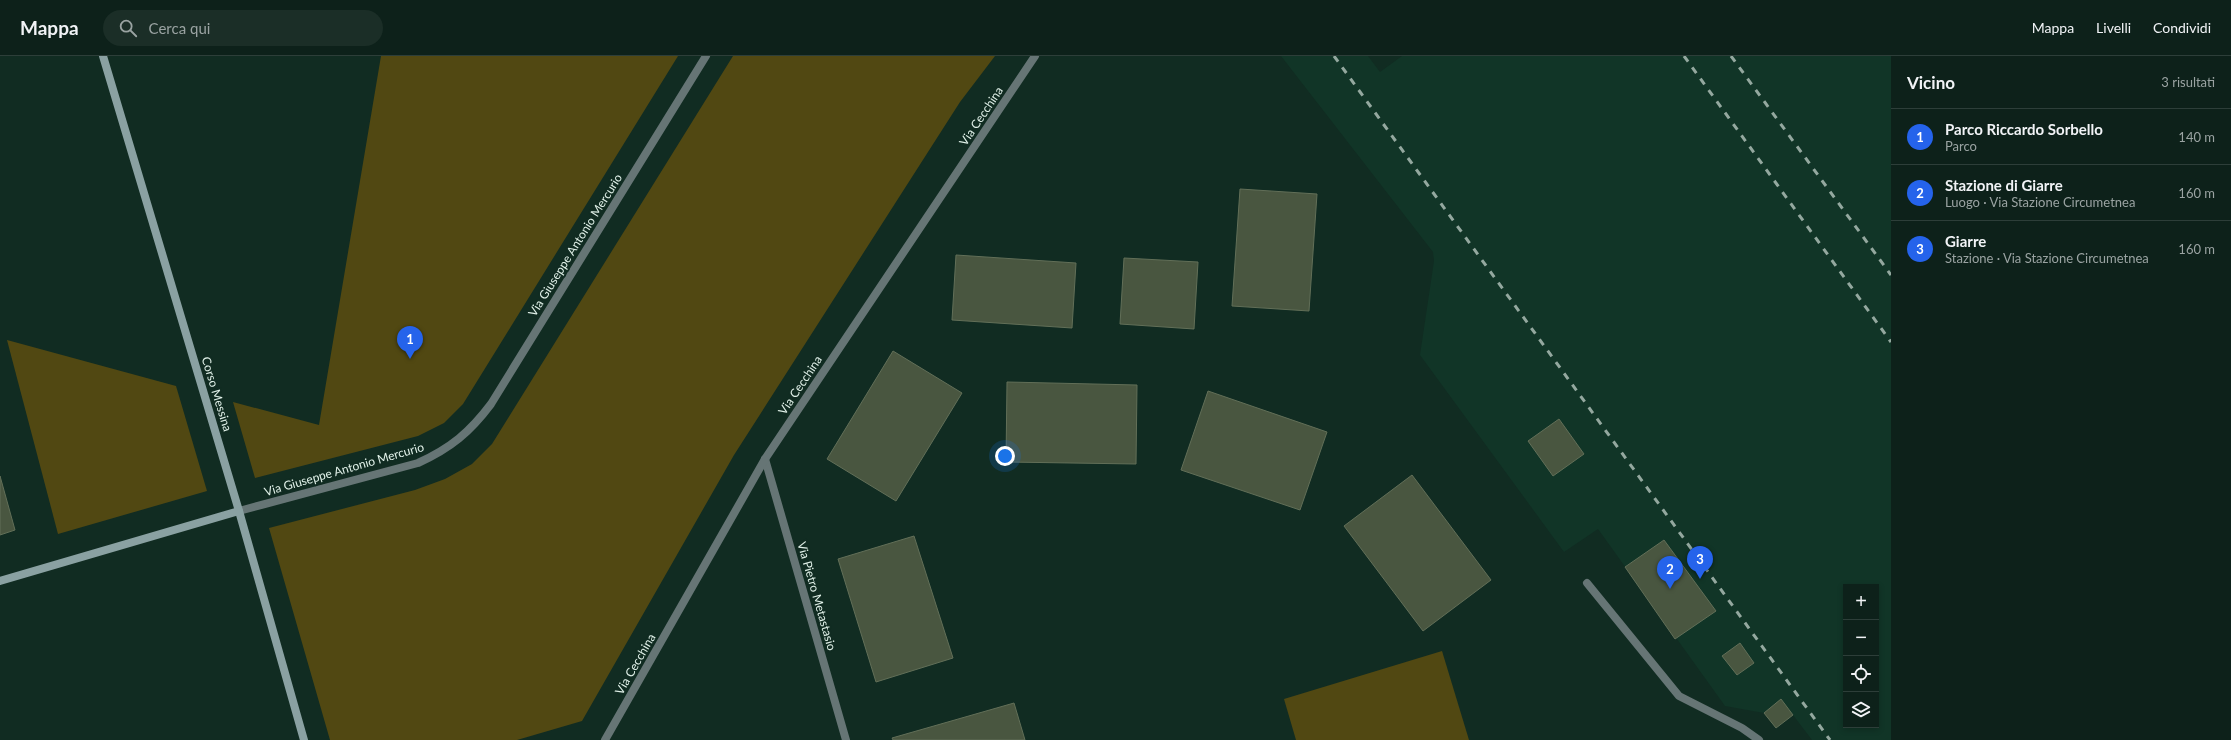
<!DOCTYPE html>
<html lang="it">
<head>
<meta charset="utf-8">
<style>
  :root { --surface:#0d211a; --page:#1b2e27; --text:#f1f3f6; --muted:#9aa3a2; --line:#2d3e39; --accent:#2563eb }
  body { margin:0; font-family:Lato,sans-serif; background:var(--page); color:var(--text) }
  .controls { position:absolute; right:12px; bottom:12px; display:grid; overflow:hidden; border-radius:0px; box-shadow:0 2px 6px #0003 }
  .controls button { width:36px; height:36px; display:grid; place-items:center; padding:0; border:0; border-bottom:1px solid var(--line); background:var(--surface); color:var(--text); font:20px sans-serif }
  .you { position:absolute; left:1005px; top:400px; width:14px; height:14px; margin:-10px; border:3px solid #fff; border-radius:50%; background:#1a73e8; box-shadow:0 0 0 6px #1a73e833 }
  .badge { display:grid; place-items:center; width:26px; height:26px; border-radius:50%; background:var(--accent); color:#fff; font-size:13px; font-weight:700 }
  .pin { position:absolute; translate:-50% -33px; filter:drop-shadow(0 1px 2px #0008) }
  .pin::after { content:''; position:absolute; top:21px; width:14px; height:12px; background:inherit; clip-path:polygon(0 0,100% 0,50% 100%) }
  .list { margin:0; padding:0; list-style:none }
  h2 { display:flex; justify-content:space-between; align-items:center; height:52px; margin:0; padding:0 16px; font-size:17px }
  h2 small { font-size:13px; font-weight:400; color:var(--muted) }
  .list li { display:grid; grid-template-columns:26px 1fr auto; gap:12px; align-items:center; box-sizing:border-box; height:56px; padding:0 16px; border-top:1px solid var(--line) }
  .list b { display:block; font-size:15px; white-space:nowrap }
  .list p { margin:0; font-size:13px; white-space:nowrap; color:var(--muted) }
  .list em { font-size:13px; font-style:normal; color:var(--muted) }
  .icon { flex:none; width:22px; height:22px; fill:none; stroke:currentColor; stroke-width:2; stroke-linecap:round; stroke-linejoin:round }
  .map { position:relative; flex:none; width:1891px; height:684px; overflow:hidden }
  header { display:flex; align-items:center; gap:24px; box-sizing:border-box; height:56px; padding:0 20px; background:var(--surface); border-bottom:1px solid var(--line) }
  header strong { font-size:19px }
  nav { display:flex; gap:22px; margin-inline-start:auto; font-size:14px }
  .search { width:280px; height:36px; background:var(--page); display:flex; align-items:center; gap:10px; box-sizing:border-box; padding:0 14px; border-radius:22px; color:var(--muted); font-size:15px }
  main { display:flex }
  aside { flex:1; background:var(--surface) }
  .map>svg:first-child { display:block }
  .built { fill:#113527; fill-rule:evenodd }
  .green { fill:#514812 }
  .building { fill:#495640; stroke:#626f58 }
  .lines { fill:none; stroke-linecap:round; stroke-linejoin:round }
  .street { stroke:#667575; stroke-width:8 }
  .secondary { stroke:#8aa1a2; stroke-width:8 }
  .rail { stroke:#94a89f; stroke-width:3; stroke-dasharray:7 7; stroke-linecap:butt }
  .labels { text-anchor:middle; dominant-baseline:central; stroke-width:4; stroke-linejoin:round; paint-order:stroke }
  .street-label { font-size:12px; fill:#e0f0e8; stroke:#112c22 }
</style>
</head>
<body>
<header>
<strong>Mappa</strong>
<div class="search"><svg class="icon" aria-label="search" viewBox="0 0 24 24"><circle cx="10" cy="10" r="6"/><path d="M15 15l6 6"/></svg>Cerca qui</div>
<nav><a>Mappa</a><a>Livelli</a><a>Condividi</a></nav>
</header>
<main>
<div class="map">
<svg width="1891" height="684" viewBox="0 0 1891 684">
  <rect width="100%" height="100%" fill="#112c22"/>
  <path class="built" d="M1281,0h87l12,16 22,-16h489v684h-79l-19,-25 -17,13 -12,-15 -39,-7 -127,-177 -34,23 -144,-197 14,-94 -1,-9zM1846,531h30v138h-30z"/>
  <g class="green">
    <path d="M381,0h297l-215,348 -19,19 -26,13 -163,42 -22,-76 86,23z"/>
    <path d="M733,0h262l-35,46 -226,353 -152,266 -65,19h-187l-61,-212 146,-38 30,-11 27,-15 20,-20z"/>
    <path d="M7,284l169,46 31,105 -149,43z"/>
    <path d="M1442,595l27,89h-173l-12,-41z"/>
  </g>
  <g class="building">
    <path d="M1240,133l77,5 -8,117 -77,-5z"/>
    <path d="M956,199l120,8 -4,65 -120,-8z"/>
    <path d="M1124,202l74,4 -4,67 -74,-5z"/>
    <path d="M893,295l69,42 -66,108 -69,-42z"/>
    <path d="M1007,326l130,3 -1,79 -130,-2z"/>
    <path d="M1208,335l119,41 -27,78 -119,-40z"/>
    <path d="M1559,363l25,35 -31,22 -25,-35z"/>
    <path d="M1412,419l79,105 -68,51 -79,-105z"/>
    <path d="M0,420l15,54 -15,5z"/>
    <path d="M914,480l39,122 -77,24 -38,-123z"/>
    <path d="M1664,484l52,71 -41,28 -50,-72z"/>
    <path d="M1740,587l14,20 -17,12 -15,-19z"/>
    <path d="M1781,643l12,16 -17,13 -12,-15z"/>
    <path d="M1014,647l11,37h-132l-1,-2z"/>
  </g>
  <g class="lines">
    <g class="street">
      <path d="M765,403l81,281"/>
      <path d="M239,455l179,-48c33,-15 52,-31 73,-59l215,-348"/>
      <path d="M1587,527l92,113 63,32 17,12"/>
      <path d="M605,684l160,-281 270,-403"/>
    </g>
    <g class="secondary">
      <path d="M103,0l136,455 65,229"/>
      <path d="M0,525l239,-70"/>
    </g>
    <g class="rail">
      <path d="M1334,0l496,684"/>
      <path d="M1684,0l207,286"/>
      <path d="M1731,0l160,219"/>
    </g>
  </g>
  <g class="labels">
    <g class="street-label">
      <text transform="translate(981 60) rotate(-56)">Via Cecchina</text>
      <text transform="translate(575 189) rotate(-58)">Via Giuseppe Antonio Mercurio</text>
      <text transform="translate(800 329) rotate(-56)">Via Cecchina</text>
      <text transform="translate(217 338) rotate(73)">Corso Messina</text>
      <text transform="translate(344 413) rotate(-16)">Via Giuseppe Antonio Mercurio</text>
      <text transform="translate(817 540) rotate(74)">Via Pietro Metastasio</text>
      <text transform="translate(635 608) rotate(-60)">Via Cecchina</text>
    </g>
  </g>
</svg>
<div class="controls">
<button>+</button>
<button>−</button>
<button><svg class="icon" aria-label="locate" viewBox="0 0 24 24"><circle cx="12" cy="12" r="6"/><path d="M12 2v4M12 18v4M2 12h4M18 12h4"/></svg></button>
<button><svg class="icon" aria-label="layers" viewBox="0 0 24 24"><path d="M12 4l9 5-9 5-9-5zM3 14l9 5 9-5"/></svg></button>
</div>
<div class="you"></div>
<div class="pin badge" style="left:410px;top:303px">1</div>
<div class="pin badge" style="left:1670px;top:533px">2</div>
<div class="pin badge" style="left:1700px;top:523px">3</div>
</div>
<aside>
<h2>Vicino<small>3 risultati</small></h2>
<ul class="list">
<li><span class="badge">1</span><div><b>Parco Riccardo Sorbello</b><p>Parco</p></div><em>140 m</em></li>
<li><span class="badge">2</span><div><b>Stazione di Giarre</b><p>Luogo · Via Stazione Circumetnea</p></div><em>160 m</em></li>
<li><span class="badge">3</span><div><b>Giarre</b><p>Stazione · Via Stazione Circumetnea</p></div><em>160 m</em></li>
</ul>
</aside>
</main>
</body>
</html>
